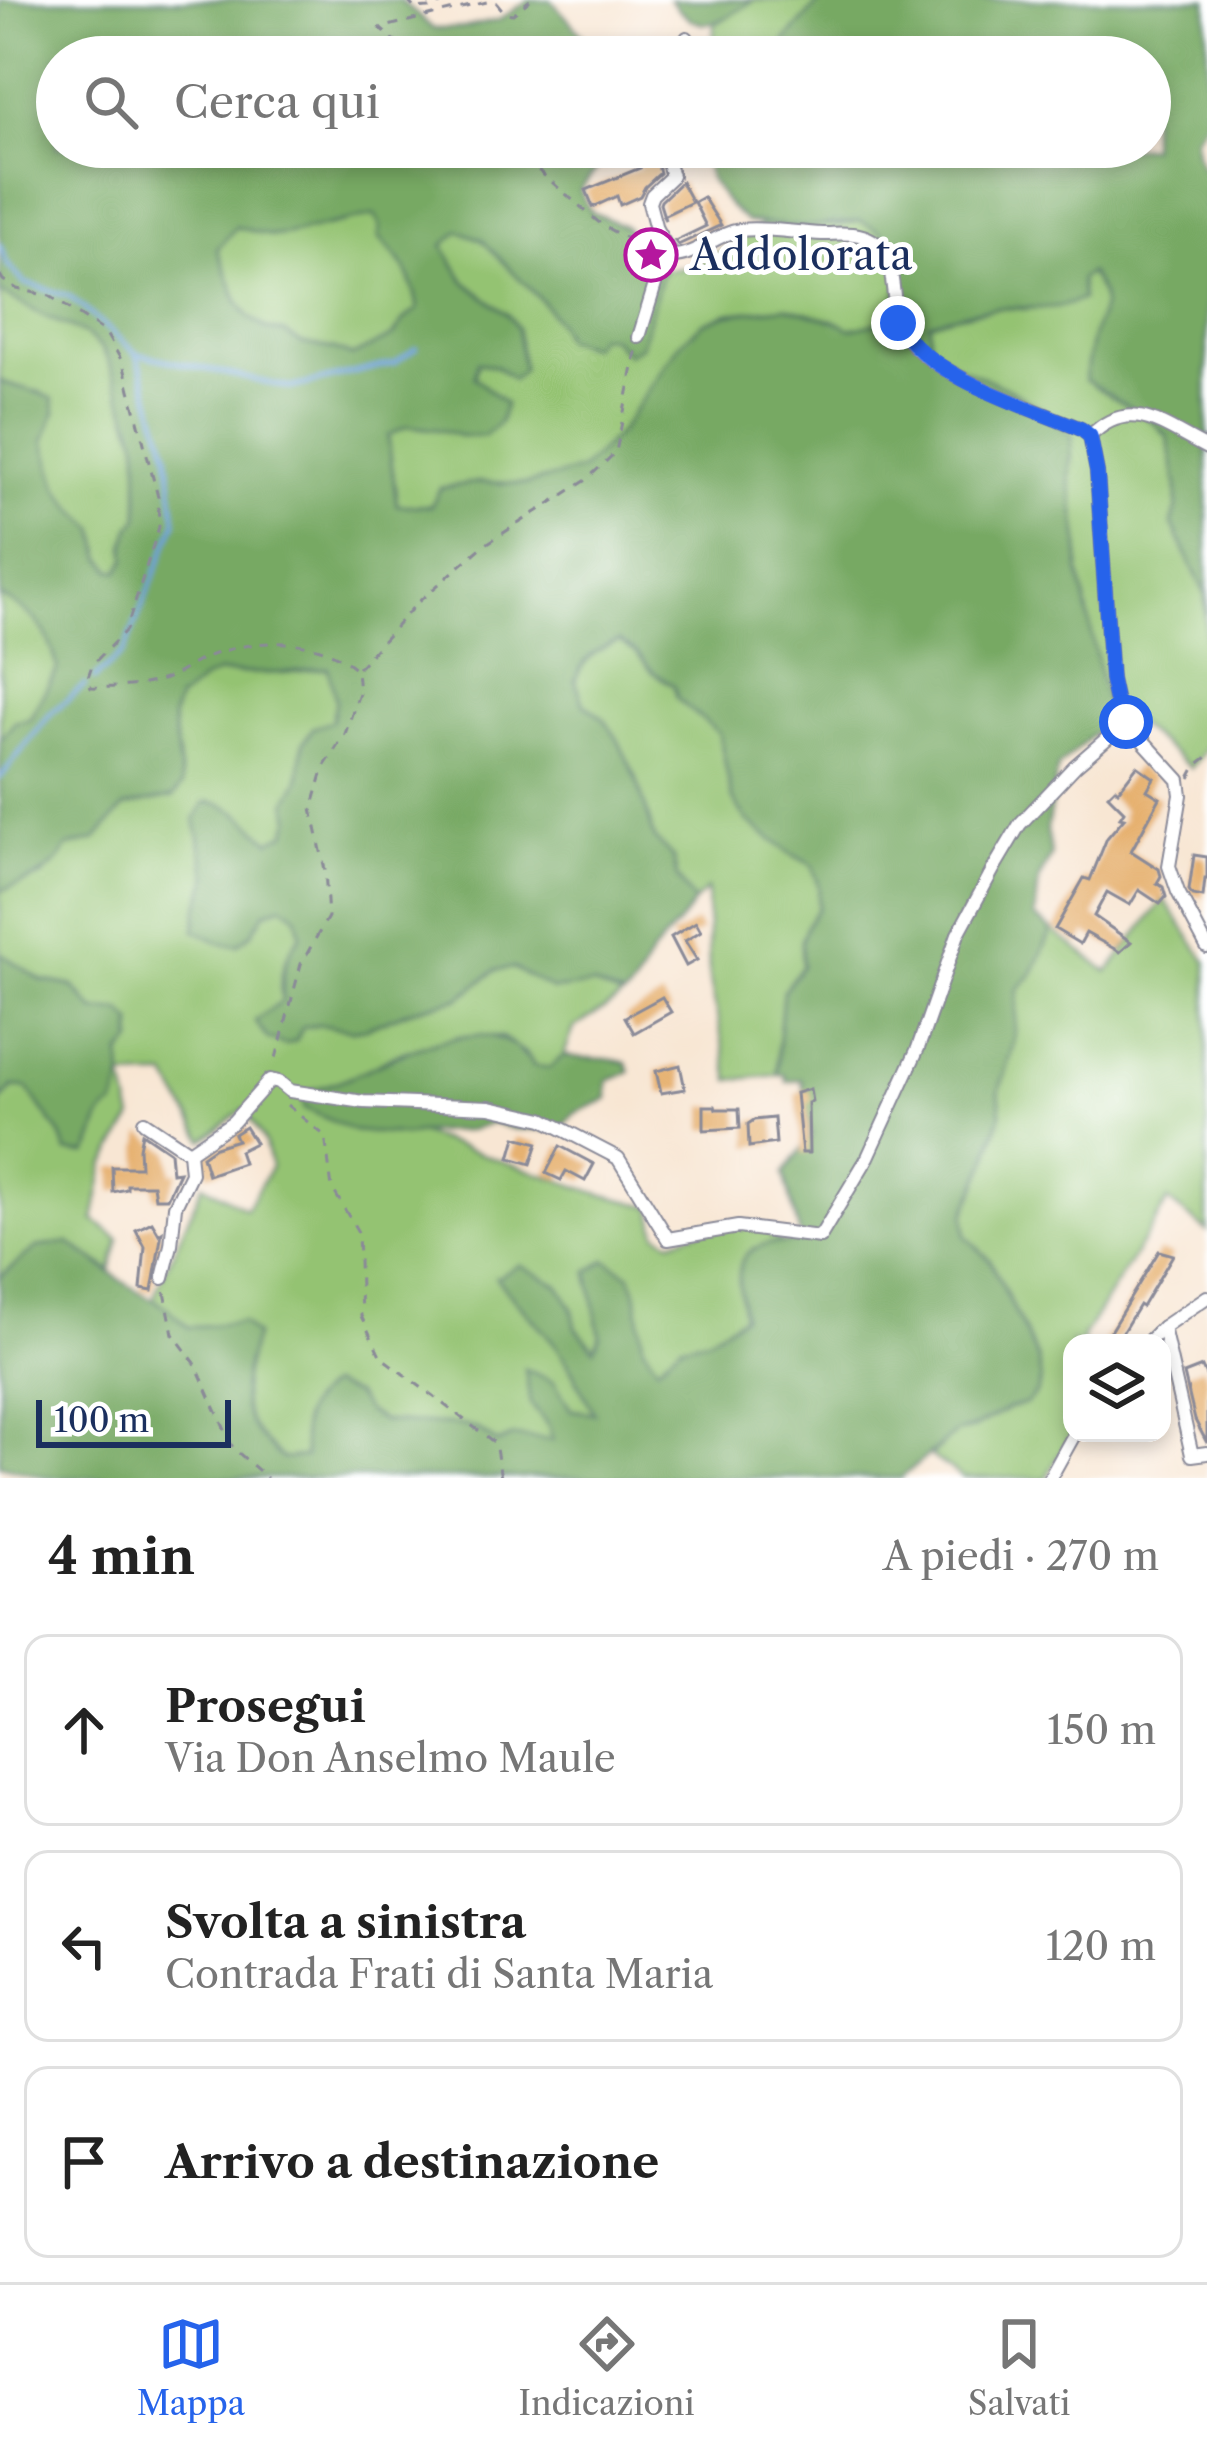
<!DOCTYPE html>
<html lang="it">
<head>
<meta charset="utf-8">
<style>
  :root { --surface:#fff; --page:#f2f2f2; --text:#222; --muted:#767676; --line:#e0e0e0; --accent:#2563eb }
  body { margin:0; font-family:"Libre Caslon Text",serif; background:var(--page); color:var(--text) }
  .controls { position:absolute; right:36px; bottom:36px; display:grid; overflow:hidden; border-radius:24px; box-shadow:0 6px 18px #0003 }
  .controls button { width:108px; height:108px; display:grid; place-items:center; padding:0; border:0; border-bottom:3px solid var(--line); background:var(--surface); color:var(--text); font:60px sans-serif }
  .scale { position:absolute; left:36px; bottom:30px; width:195px; box-sizing:border-box; padding-left:12px; border:6px solid #1b2f5e; border-top:0; font-size:33px; line-height:42px; white-space:nowrap; color:#1b2f5e; -webkit-text-stroke:9px #fff; paint-order:stroke }
  .stop { position:absolute; width:36px; height:36px; margin:-27px; border:9px solid #2563eb; border-radius:50%; background:#fff }
  .stop.end { background:#2563eb; border-color:#fff; box-shadow:0 3px 12px #0008 }
  .list { margin:0; padding:0; list-style:none }
  h2 { display:flex; justify-content:space-between; align-items:center; height:156px; margin:0; padding:0 48px; font-size:51px }
  h2 small { font-size:39px; font-weight:400; color:var(--muted) }
  .list li { display:grid; grid-template-columns:78px 1fr auto; gap:36px; align-items:center; box-sizing:border-box; height:192px; margin:0 24px 24px; padding:0 24px; border:3px solid var(--line); border-radius:24px }
  .list b { display:block; font-size:45px; white-space:nowrap }
  .list p { margin:0; font-size:39px; white-space:nowrap; color:var(--muted) }
  .list em { font-size:39px; font-style:normal; color:var(--muted) }
  .icon { flex:none; width:66px; height:66px; fill:none; stroke:currentColor; stroke-width:2; stroke-linecap:round; stroke-linejoin:round }
  .map { position:relative; flex:none; width:1207px; height:1478px; overflow:hidden }
  .search { position:absolute; background:var(--surface); box-shadow:0 6px 18px #0003; left:36px; right:36px; top:36px; height:132px; display:flex; align-items:center; gap:30px; box-sizing:border-box; padding:0 42px; border-radius:66px; color:var(--muted); font-size:45px }
  .sheet { height:804px; background:var(--surface) }
  nav { display:flex; justify-content:space-around; align-items:center; box-sizing:border-box; height:168px; border-top:3px solid var(--line); background:var(--surface); font-size:33px; color:var(--muted) }
  nav a { display:grid; justify-items:center; gap:6px }
  nav .on { color:var(--accent) }
  .map>svg:first-child { display:block }
  .green { fill:#94c372; stroke:#587968; stroke-width:3 }
  .forest { fill:#77a964; stroke:#496c61; stroke-width:3; fill-rule:evenodd }
  .lines { fill:none; stroke-linecap:round; stroke-linejoin:round }
  .stream { stroke:#6ea2da; stroke-width:4.5 }
  .building { fill:#e6b170 }
  .minor-casing { stroke:#8a8a98; stroke-width:16 }
  .path { stroke:#8a8a98; stroke-width:3; stroke-dasharray:9 9; stroke-linecap:butt }
  .minor { stroke:#fff; stroke-width:12 }
  .route { stroke:#2563eb; stroke-width:15 }
  .labels { text-anchor:middle; dominant-baseline:central; stroke-width:10; stroke-linejoin:round; paint-order:stroke }
  .poi-label { font-size:42px; fill:#1b2f5e; stroke:#fff; text-anchor:start }
</style>
</head>
<body>
<div class="map">
<svg width="1207" height="1478" viewBox="0 0 1207 1478">
  <rect width="100%" height="100%" fill="#fff"/>
  <filter id="ink" filterUnits="userSpaceOnUse"><feTurbulence type="fractalNoise" baseFrequency=".00833" numOctaves="2"/><feDisplacementMap in="SourceGraphic" scale="24" xChannelSelector="R" yChannelSelector="G"/><feConvolveMatrix kernelMatrix="1 2 1 2 8 2 1 2 1" color-interpolation-filters="sRGB"/></filter>
  <filter id="wash" filterUnits="userSpaceOnUse"><feTurbulence type="fractalNoise" baseFrequency=".004" numOctaves="4" result="noise"/><feDisplacementMap in="SourceGraphic" scale="48" xChannelSelector="R" yChannelSelector="G"/><feGaussianBlur stdDeviation="2.7" result="paint"/><feColorMatrix in="noise" values="0 0 0 0 0 0 0 0 0 0 0 0 0 0 0 0 0 1.4 0 .05"/><feComposite in="paint" operator="in"/></filter>
  <g filter="url(#wash)">
    <rect width="100%" height="100%" fill="#f8e6d3"/>
    <g class="green">
      <path d="M754,0h67l-36,41v16h-72l1,-32z"/>
      <path d="M375,215l5,10 -1,12c23,25 34,38 39,72l-13,10 -12,17 -41,20 -18,-7 -33,-6 -16,-10 -18,-4 -18,-12 -11,-16 -21,-52 19,-23 36,10 16,-2z"/>
      <path d="M860,221l21,11 26,24 -14,56 -5,9 -38,8 -15,-8 -48,-14 -60,6 -24,10 -23,20 -61,90 -38,37 -54,14 -46,-2 -41,6 -8,18 -35,-1 -9,-69 19,-10 34,4 20,6 44,-32 -31,-27 4,-15 19,5 16,11 10,-9 -6,-41 -9,-13 -43,-33 -22,-37 16,-14 22,8 61,62 15,21 41,14 13,1 8,10 26,-18 18,-59 32,-3 69,-43 75,1z"/>
      <path d="M1088,273c24,34 13,30 4,66 -3,13 -5,27 -7,41l67,41 16,16 9,50v20l-5,17 33,69 2,154 -16,21 -88,-71 -24,-127v-29l-9,-62 2,-43 -31,-28 -34,-20 -54,-24 -23,-19 -1,-22 22,-7 47,-8 31,1z"/>
      <path d="M0,292l44,24 40,17 18,16 7,13 29,80 1,76 -13,29 1,11 -8,13 -7,-1 -10,-13 -6,-28 -21,-19 -17,-22 -14,-47 11,-29 -15,-20 -21,-3 -19,-8z"/>
      <path d="M0,596c37,19 47,32 58,72l-29,51 -14,3 -15,18z"/>
      <path d="M619,641l17,11 17,20 21,14 4,13 41,33 13,66 56,54 24,13 7,20 -1,23 -11,17 -6,16 1,25 -19,25 -5,58v26l-48,5 -21,-104 -2,-87 -13,13 -17,-25 -4,-19 -18,-19 -19,-62 -19,-39 -13,-19 -20,-15 -9,-24c8,-22 22,-32 44,-39z"/>
      <path d="M329,668l7,33 -4,21 -19,6 -10,15 -4,37 -11,22 3,15 -5,16 -16,8 -34,-30 -38,99 53,24 14,-22 17,-7 15,10 4,20c-13,18 -27,44 -17,67 4,8 13,17 19,25l19,-2 30,5 14,-2 42,-17 51,-13 37,-28 17,-2 40,22 40,-5 30,12 -49,31 -10,27 -14,13 -16,-2 -9,-13 -23,-16 -43,-1 -65,19 -35,20 -53,17 99,43 14,-2 181,61 52,13 5,26 14,8c33,-10 89,-38 110,2h-11l-29,55 2,18 -35,22 -28,7 -23,22 -14,-22 -7,-53 -6,-17 -24,-15 -18,12 12,63 -6,15 -18,-23 -4,-20 -75,-29c15,22 35,39 53,59 19,22 29,51 45,76l-24,-3 -17,-28 -24,21 19,24 4,14 -56,2 -20,-14 -94,-8 -17,-10 -11,-17 -52,25 2,38 -22,2c-50,-41 -46,-67 -28,-124l-47,-9 -20,1 -35,-29 50,-114 43,25 25,-42 -7,-26 -20,-32 -40,31 -37,-63 -44,1 10,40 -28,47 -11,55 25,19 -8,32 -42,-28 -32,4 -37,30v-175l13,-15 14,1 33,46 7,18 25,-6 3,-18 28,-50 -2,-24 12,-13v-18l-38,-12 -22,-25 -32,-6 -41,-27v-62l42,-15 24,-29 29,-7 29,-33 49,-10 7,-25 -8,-55 6,-17 26,-21 14,-6h62z"/>
      <path d="M1164,899l43,63v269l-39,-30 -85,136v6h-11v90l-26,45h-83l-32,-22 24,-23 18,-5 36,-20 17,-4 12,-44 -48,-100 -24,-24 -1,-22 21,-49 15,-51 -2,-22 15,-50 4,-53 14,-14 20,-45 56,42z"/>
    </g>
    <g class="forest">
      <path d="M0,0h400l33,29 30,-1 36,-8 30,-20h22l47,52 4,5h-545v90h557l-34,43 11,22 34,14 9,12 22,15 7,17 -22,76 -14,8 -16,-17 -13,-1 -7,10 -27,-7 -7,-17 -15,-21 -61,-62 -22,-8 -16,15 22,36 43,33 9,13 6,41 -10,10 -16,-12 -19,-5 -4,15 31,27 -5,18 -15,14h-24l-20,-6 -34,-4 -19,10 9,69 34,1 9,-18 41,-6 46,2 54,-14 38,-37 61,-90 23,-20 24,-9 60,-7 48,14 15,8 38,-9 5,-8 13,-56 -25,-24 -21,-11 -57,6 -56,-5 -19,-17 -19,-26 -5,-24 2,-8h444v-90h-365v-16l36,-41h386v119l-12,18 1,16 5,13 6,5v443l-2,-21 -33,-69 5,-17v-20l-9,-50 -16,-16 -67,-41c2,-14 4,-28 7,-41 8,-35 21,-32 -3,-66l-9,6 2,20c-27,14 -57,7 -86,9 -23,2 -46,8 -67,15l1,22 23,19 54,24 34,20 31,28 -2,43 9,62v29l28,140 -8,18 -41,39 -11,62 4,27 -12,23 -4,38 17,13 -20,45 -14,14 -4,53 -15,50 2,22 -15,50 -21,50 1,22 24,24 48,100 3,20 -4,12 -11,12 -17,4 -36,20 -18,5 -54,45h-852l-49,-13v-188l37,-30 32,-4 59,42 41,24 19,18 54,-5 13,14c-18,56 -22,82 28,123l22,-2c-4,-36 -7,-50 25,-72l25,10 11,16 17,10 78,4 16,4 20,14 17,-7 38,4 -3,-13 -19,-24 -5,-34 29,13 17,28 23,3c-14,-25 -25,-54 -45,-76 -17,-20 -36,-38 -53,-59l24,-13 38,20 14,22 4,20 18,22 6,-14 -12,-63 18,-12 24,15 6,17 7,53 14,22 23,-22 28,-7 32,-20 3,-2c-3,-32 -16,-65 28,-73 10,-1 20,0 30,-2l-17,-68 27,-37 -9,-57 -15,3 -2,-7h-7v-26l5,-58 19,-25 -1,-25 6,-16 11,-17 1,-23 -7,-20 -24,-13 -41,-31 -15,-23 -13,-65 -42,-34 -3,-13 -21,-14 -17,-20 -17,-11c-22,8 -36,17 -44,39l9,24 20,15 13,19 19,39 19,62 18,19 4,19 17,25c-11,21 -31,34 -44,55 -9,15 -12,30 -27,40l-30,-12 -40,5 -40,-22 -17,2 -37,28 -51,13 -42,17 -14,2 -30,-5 -19,2 -7,14 -11,4 -18,-7 -12,-17 28,-21c-2,-26 2,-44 18,-65l-4,-19 -15,-11 -17,7 -14,22 -13,11 -18,-2 -25,-13 3,-21 10,-32 -13,-58 10,-17c26,-1 46,22 65,39l16,-8 5,-16 -4,-15 12,-22 4,-37 10,-15 19,-7 4,-20 -8,-33 -48,5h-62l-14,6 -26,21 -6,17 10,69 -9,11 -49,10 -29,33 -28,7c-14,28 -39,34 -67,44v-151l15,-18 15,-3 28,-51c-11,-40 -21,-53 -58,-72v-215c18,7 37,9 53,18l2,13 -11,29 14,47 17,22 21,19 6,28 10,13 7,1 8,-13 -2,-11 5,-19 9,-10 -1,-76 -29,-80 -7,-13 -18,-16 -40,-17 -44,-24zM375,215l5,10 -1,12c23,25 34,38 39,72l-13,10 -12,17 -41,20 -18,-7 -33,-6 -16,-10 -18,-4 -18,-12 -11,-16 -21,-52 19,-22 36,9 16,-2z"/>
      <path d="M670,0h84c-35,22 -52,40 -84,0z"/>
      <path d="M0,953l41,27 31,6 23,25h26l12,12v19l-12,12 2,24 -9,28c-21,11 -15,31 -28,48l-19,-2 -7,-18 -33,-46 -14,-1 -13,15z"/>
      <path d="M481,1035c24,2 38,12 53,31l16,2 14,-13c22,6 41,0 63,8l3,9 -22,9v18l-33,14 -15,17 -45,-1 -24,-6 -23,8 -40,1 -23,3 -51,-4 -50,-23 1,-16c65,-16 107,-55 176,-57z"/>
    </g>
    <g class="lines">
      <g class="stream">
        <path d="M0,245l7,19 17,19 45,13 68,58 31,99 8,69 -52,130 -30,27"/>
        <path d="M139,354l151,34 105,-25 21,-15"/>
        <path d="M0,778l51,-65 34,-28"/>
      </g>
    </g>
    <g id="blocks">
      <g class="building">
        <path d="M629,147h24l7,26 -15,14 -5,9 -20,9 -3,-9 -24,11 -7,-17 54,-22z"/>
        <path d="M681,182l11,20 -29,14 2,4 -5,-16 1,-3z"/>
        <path d="M703,197l18,28 -43,20 -3,-4 31,-15 -12,-24z"/>
        <path d="M1137,766l17,12 -7,12 13,8 -29,53 28,18 2,7 -4,7 6,4 3,10 -6,7 -21,-14 -9,15 -23,-13 -13,24 37,26 -11,10 -34,-19 -6,11 -25,-15 29,-51 6,2 17,-42 17,-20 -4,-1 4,-6 -16,-16 7,-7 3,3z"/>
        <path d="M1194,855l13,2v22h-2l-2,18 -11,-2 -3,-5z"/>
        <path d="M696,922l5,9 -16,10 12,19 -11,6 -15,-29z"/>
        <path d="M662,997l9,15 -37,21 -9,-16z"/>
        <path d="M680,1065l5,24 -24,4 -5,-22z"/>
        <path d="M810,1089l2,13 -4,1 1,50h-7l-6,-60z"/>
        <path d="M704,1106h11l1,3h23l1,19 -36,2z"/>
        <path d="M774,1118l2,25 -27,4 -1,-23 6,-4z"/>
        <path d="M245,1127l10,16 -16,8 4,12 -35,12 -6,-19 13,-9 22,-7 -3,-6z"/>
        <path d="M142,1133l28,19 2,21 7,-1 -12,26h-12l-2,-13h-26v4l-14,3 -1,-25h28l-1,-19z"/>
        <path d="M516,1137l22,6 -7,21 -21,-6z"/>
        <path d="M560,1146l34,18 -9,17 -19,-10 -5,9 -15,-7z"/>
        <path d="M152,1222l7,12 3,-2 -10,59 -11,-2 4,-42 -9,-17z"/>
        <path d="M1159,1251l14,4 -31,52 -3,-2 -23,38h-13z"/>
        <path d="M1202,1367l5,11v65l-12,-23 -11,-46z"/>
      </g>
    </g>
  </g>
  <g filter="url(#ink)">
    <use href="#blocks" fill-opacity="0" stroke="#8a8a98" stroke-width="3"/>
    <g class="lines">
      <g class="minor-casing">
        <g id="minor">
          <path d="M686,57l1,-19"/>
          <path d="M663,147l9,29 -20,19 -3,8 7,26 16,27c24,0 43,-22 68,-26 24,-3 57,3 82,4 12,0 25,-2 37,1 47,11 25,68 46,100 25,40 131,75 176,94l9,7"/>
          <path d="M639,337l25,-82"/>
          <path d="M1090,436l7,36 14,207 4,19 11,24 53,58 2,15 -12,71 9,26 29,55"/>
          <path d="M1090,436c41,-41 74,-9 117,12"/>
          <path d="M144,1122l45,30"/>
          <path d="M189,1152l44,-30 37,-42 9,2 11,9 74,11 126,5 53,12 75,39 50,81 70,-12 82,10 48,-80 50,-109 40,-114 37,-68 25,-42 55,-58 51,-44"/>
          <path d="M163,1278l8,-33 4,-39 16,-33 -2,-21"/>
          <path d="M1163,1327l29,128 15,-2"/>
          <path d="M1147,1343l16,-16 44,-30"/>
          <path d="M1050,1478l25,-45"/>
        </g>
      </g>
      <g class="path">
        <path d="M407,0l8,9 14,-1 23,-8"/>
        <path d="M496,2l9,11 8,1 17,-14"/>
        <path d="M412,57l-32,-29 115,-28"/>
        <path d="M511,147l92,79 50,26"/>
        <path d="M0,275l3,5 14,9 33,7 55,36 18,31 35,134 1,30 -33,103 -34,35 -4,12 3,10c23,1 52,-1 74,-8 15,-5 27,-16 42,-22 45,-19 111,-23 150,13l2,23 -14,41 -21,33 -12,42 13,61 3,47 -27,47 -27,102"/>
        <path d="M358,668l59,-65 66,-57 102,-65 31,-29 21,-105"/>
        <path d="M1190,778l7,-13 10,-8"/>
        <path d="M287,1105l38,31 7,52 26,44 3,84 20,41 114,86 6,35"/>
        <path d="M165,1292l8,42 22,29 38,85 34,30"/>
      </g>
      <use href="#minor" class="minor"/>
    </g>
  </g>
  <g class="lines" filter="url(#ink)">
    <path class="route" d="M898,323c27,53 130,84 183,106l9,7 7,36 14,207 4,19 11,24"/>
  </g>
  <defs>
    <g id="sight-ring" transform="scale(2.7)"><circle r="9.5" fill="#fff" stroke="#b5179e" stroke-width="1.5"/><path d="M0-6L1.8-2.2L6-1.7L2.9 1.2L3.7 5.4L0 3.3L-3.7 5.4L-2.9 1.2L-6-1.7L-1.8-2.2Z" fill="#b5179e"/></g>
  </defs>
  <g fill-rule="evenodd">
    <use href="#sight-ring" x="651" y="255"/>
  </g>
  <g class="labels">
    <g class="poi-label">
      <text x="690" y="255">Addolorata</text>
    </g>
  </g>
</svg>
<div class="controls">
<button><svg class="icon" aria-label="layers" viewBox="0 0 24 24"><path d="M12 4l9 5-9 5-9-5zM3 14l9 5 9-5"/></svg></button>
</div>
<div class="scale">100 m</div>
<div class="stop" style="left:1126px;top:722px"></div>
<div class="stop end" style="left:898px;top:323px"></div>
<div class="search"><svg class="icon" aria-label="search" viewBox="0 0 24 24"><circle cx="10" cy="10" r="6"/><path d="M15 15l6 6"/></svg>Cerca qui</div>
</div>
<section class="sheet">
<h2>4 min<small>A piedi · 270 m</small></h2>
<ul class="list">
<li><svg class="icon" aria-label="ahead" viewBox="0 0 24 24"><path d="M12 20V5M6 11l6-6 6 6"/></svg><div><b>Prosegui</b><p>Via Don Anselmo Maule</p></div><em>150 m</em></li>
<li><svg class="icon" aria-label="left" viewBox="0 0 24 24"><path d="M17 20v-9H6M10 6l-5 5 5 5"/></svg><div><b>Svolta a sinistra</b><p>Contrada Frati di Santa Maria</p></div><em>120 m</em></li>
<li><svg class="icon" aria-label="arrive" viewBox="0 0 24 24"><path d="M6 21V4h12l-3 4 3 4H6"/></svg><div><b>Arrivo a destinazione</b></div></li>
</ul>
</section>
<nav>
<a class="on"><svg class="icon" aria-label="map" viewBox="0 0 24 24"><path d="M3 6l6-2 6 2 6-2v14l-6 2-6-2-6 2zM9 4v14M15 6v14"/></svg>Mappa</a>
<a><svg class="icon" aria-label="directions" viewBox="0 0 24 24"><path d="M12 3l9 9-9 9-9-9zM9 14v-3h6M13 9l2 2-2 2"/></svg>Indicazioni</a>
<a><svg class="icon" aria-label="saved" viewBox="0 0 24 24"><path d="M7 4h10v16l-5-4-5 4z"/></svg>Salvati</a>
</nav>
</body>
</html>
